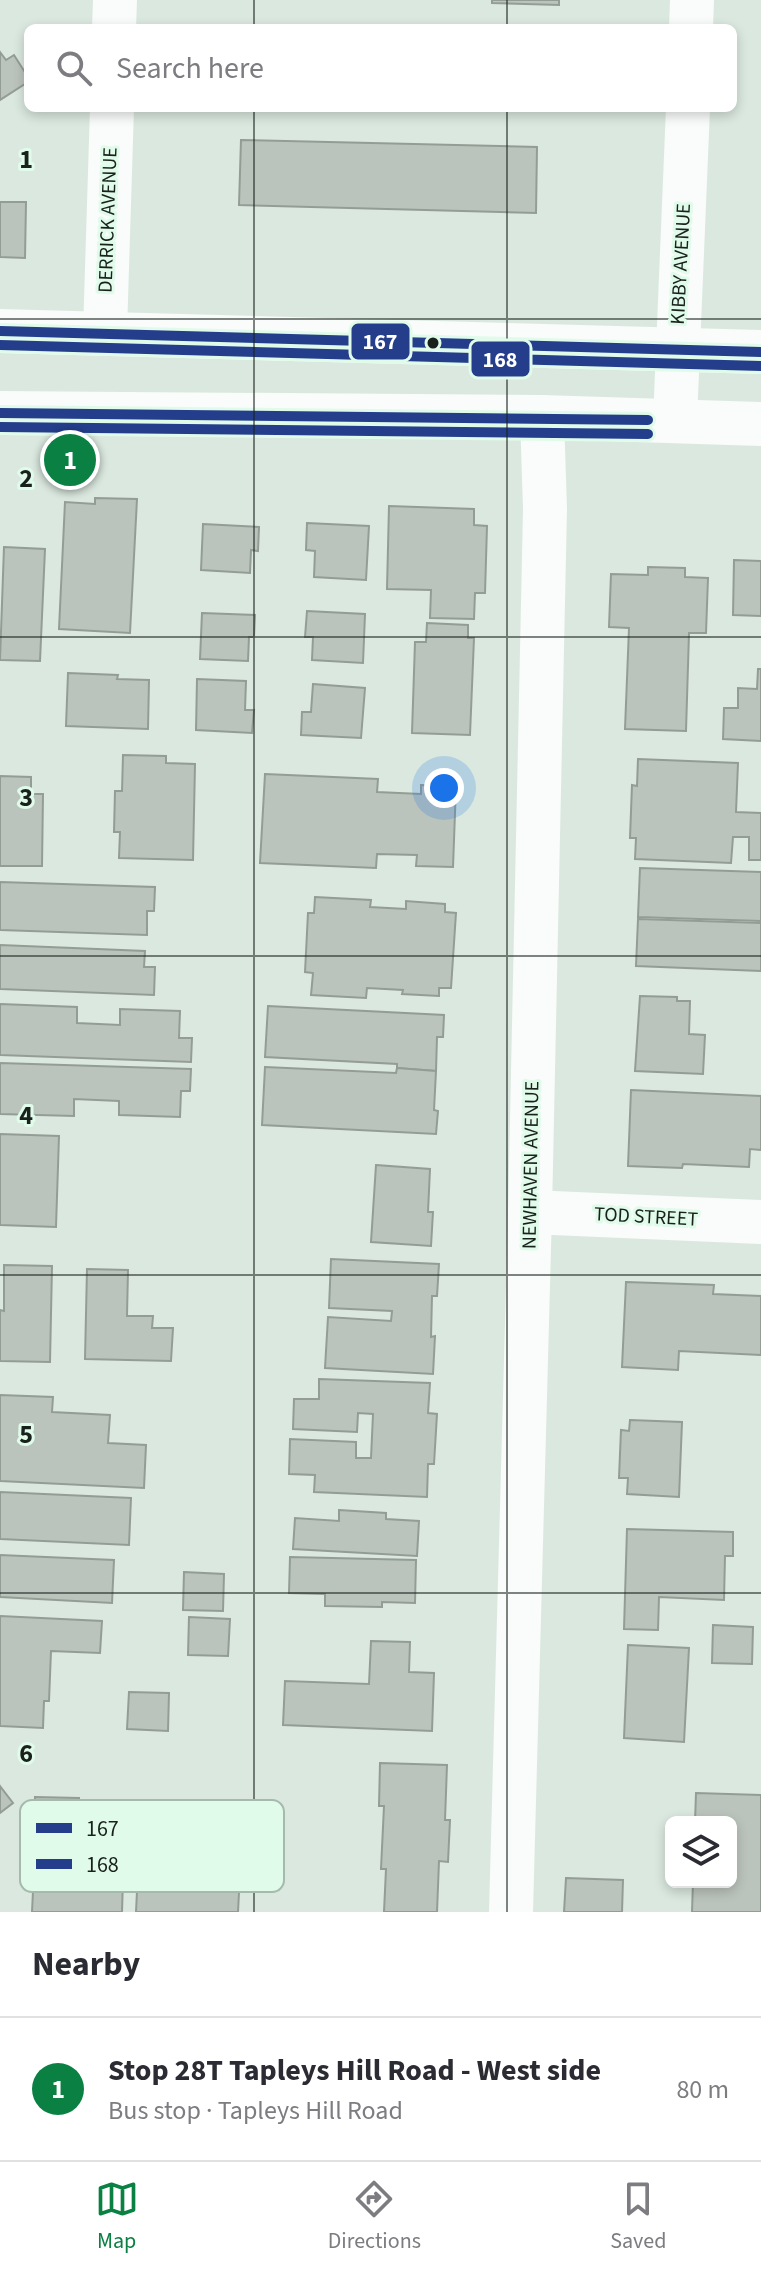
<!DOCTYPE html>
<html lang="en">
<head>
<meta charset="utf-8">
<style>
  :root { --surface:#fff; --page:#f7f7f7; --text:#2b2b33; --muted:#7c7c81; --line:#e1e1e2; --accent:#0b8043 }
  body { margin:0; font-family:"Source Sans 3",sans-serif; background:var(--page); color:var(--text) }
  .controls { position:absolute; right:24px; bottom:24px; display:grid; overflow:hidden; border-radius:12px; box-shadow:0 4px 12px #0003 }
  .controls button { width:72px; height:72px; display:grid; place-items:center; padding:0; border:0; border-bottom:2px solid var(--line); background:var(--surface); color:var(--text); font:40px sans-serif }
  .you { position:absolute; left:444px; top:788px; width:28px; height:28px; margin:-20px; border:6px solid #fff; border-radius:50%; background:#1a73e8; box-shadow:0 0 0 12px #1a73e833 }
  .badge { display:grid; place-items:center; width:52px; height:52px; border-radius:50%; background:var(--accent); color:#fff; font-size:26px; font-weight:700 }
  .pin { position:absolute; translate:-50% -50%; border:4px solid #fff; box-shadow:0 2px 8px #0006 }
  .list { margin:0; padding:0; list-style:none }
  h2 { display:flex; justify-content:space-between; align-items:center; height:104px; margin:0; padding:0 32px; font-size:34px }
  h2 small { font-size:26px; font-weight:400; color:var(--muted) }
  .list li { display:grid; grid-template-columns:52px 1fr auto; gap:24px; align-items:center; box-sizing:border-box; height:144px; padding:0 32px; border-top:2px solid var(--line) }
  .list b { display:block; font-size:30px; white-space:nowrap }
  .list p { margin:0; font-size:26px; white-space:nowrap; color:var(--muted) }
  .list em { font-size:26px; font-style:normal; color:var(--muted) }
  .icon { flex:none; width:44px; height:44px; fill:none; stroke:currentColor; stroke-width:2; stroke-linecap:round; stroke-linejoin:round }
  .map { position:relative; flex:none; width:761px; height:1912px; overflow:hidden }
  .search { position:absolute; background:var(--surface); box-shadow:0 4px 12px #0003; left:24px; right:24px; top:24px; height:88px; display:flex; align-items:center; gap:20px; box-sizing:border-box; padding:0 28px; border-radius:12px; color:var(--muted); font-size:30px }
  .sheet { height:248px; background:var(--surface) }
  nav { display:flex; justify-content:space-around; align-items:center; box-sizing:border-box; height:112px; border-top:2px solid var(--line); background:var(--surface); font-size:22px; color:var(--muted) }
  nav a { display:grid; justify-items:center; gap:4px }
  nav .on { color:var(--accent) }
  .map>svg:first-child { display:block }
  .building { fill:#bbc4bc; stroke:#949d95; stroke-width:2 }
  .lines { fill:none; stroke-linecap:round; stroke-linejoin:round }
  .minor { stroke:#f9fcfa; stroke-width:44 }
  .major { stroke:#f9fcfa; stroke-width:44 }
  .bus-1-casing { stroke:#e1fbea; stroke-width:16 }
  .bus-2-casing { stroke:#e1fbea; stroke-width:16 }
  .bus-1 { stroke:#243e8c; stroke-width:10 }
  .bus-2 { stroke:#243e8c; stroke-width:10 }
  .grid { fill:none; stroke:#18211b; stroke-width:2; stroke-opacity:0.55 }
  .bus-dot { fill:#18211b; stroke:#e1fbea; stroke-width:3 }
  .labels { text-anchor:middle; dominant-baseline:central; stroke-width:6; stroke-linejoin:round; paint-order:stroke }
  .street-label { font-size:20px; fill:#18211b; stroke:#e1fbea }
  .key { fill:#e1fbea; stroke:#a5baac; stroke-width:2 }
  .key-label { font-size:22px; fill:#18211b }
  .grid-label { font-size:26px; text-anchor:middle; font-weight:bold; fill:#18211b; stroke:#e1fbea; stroke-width:6; stroke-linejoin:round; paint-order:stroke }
  .line-badge { stroke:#e1fbea; stroke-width:3 }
  .badge-label { font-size:22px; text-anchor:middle; font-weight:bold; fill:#fff }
</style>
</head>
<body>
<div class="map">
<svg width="761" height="1912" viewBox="0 0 761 1912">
  <rect width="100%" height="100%" fill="#dae8df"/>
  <g class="building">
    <path d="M492,0h67v5l-67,-2z"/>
    <path d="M0,52l6,8 8,-5 14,22v5l-28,18z"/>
    <path d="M241,140l296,7 -1,66 -297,-8z"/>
    <path d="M0,202h26l-1,56 -25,-1z"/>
    <path d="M95,498l42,1 -7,134 -71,-4 6,-127 30,2z"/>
    <path d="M389,506l85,3v16l13,1 -2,67h-10l-1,26 -44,-1 1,-28 -44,-1z"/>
    <path d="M307,523l62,3 -3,54 -52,-3 1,-26 -9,-1z"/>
    <path d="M203,524l56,3 -1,24 -7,-1 -1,23 -49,-3z"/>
    <path d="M4,547l41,2 -5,112 -40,-1z"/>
    <path d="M734,560l27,1v55l-28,-1z"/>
    <path d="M648,567l37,1v9l23,1 -2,55h-17l-3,98 -61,-2 4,-101 -20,-1 2,-53 37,1z"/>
    <path d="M307,611l58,3 -2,49 -51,-3 1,-23h-8z"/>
    <path d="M202,613l53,2 -1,22h-5l-1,24 -48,-2z"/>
    <path d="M427,623l41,2v13h6l-4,97 -58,-2 3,-91h11z"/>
    <path d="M758,669h3v72l-38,-2 1,-31h14v-20l19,1z"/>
    <path d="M68,673l50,2 -1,4 32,1 -1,49 -82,-3z"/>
    <path d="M197,679l49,2 -1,29h9l-2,23 -56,-3z"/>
    <path d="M313,684l52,4 -4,50 -60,-3 1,-23h9z"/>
    <path d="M123,755l43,1v7l29,1 -2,96 -74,-2 1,-26h-6l1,-41h7z"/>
    <path d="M638,759l100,4 -2,49 25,1v47h-12v-23h-16l-2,26 -96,-4 1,-21h-6l2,-53 5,1z"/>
    <path d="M265,774l113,5 -1,13 44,2v-9l35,1 -3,81 -37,-1 1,-11 -40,-1 -1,14 -116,-5z"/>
    <path d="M0,776l31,1v17h12l-1,72h-42z"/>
    <path d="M640,868l121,4v49l-123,-4z"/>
    <path d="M0,882l155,5 -1,24h-7v24l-147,-5z"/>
    <path d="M315,897l56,3 -1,7 36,2v-8l39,3v8l11,1 -5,75h-12v8l-37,-2 1,-4 -36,-2 -1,10 -55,-3 2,-22 -8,-1 3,-59h6z"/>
    <path d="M638,919l123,4v48l-125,-5z"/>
    <path d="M0,945l145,6 -1,16h11l-1,28 -154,-6z"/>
    <path d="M640,996l37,1v4h13l-1,33 16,1 -2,39 -68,-3z"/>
    <path d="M0,1004l77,3v16l43,2v-16l60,2 -1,27h13l-1,24 -191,-7z"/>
    <path d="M268,1006l176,9 -1,22h-6l-1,34 -39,-3v-4l-132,-7z"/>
    <path d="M0,1063l191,6 -1,22h-9l-1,26 -61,-2v-14l-45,-2v17l-74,-2z"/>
    <path d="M265,1067l131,6 1,-5 39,3 -2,39 4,1 -2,23 -174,-9z"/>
    <path d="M631,1090l130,6v54l-11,-1 -1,18 -66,-3 -1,4 -54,-2z"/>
    <path d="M0,1134l59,2 -3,91 -56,-2z"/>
    <path d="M376,1165l54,4 -2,43h5l-2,34 -60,-4z"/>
    <path d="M331,1259l108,5 -2,32h-5l-1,41 4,-1 -2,38 -108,-6 3,-51 63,4 1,-10 -63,-3z"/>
    <path d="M4,1265l48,1 -2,96 -50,-1v-51l4,1z"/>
    <path d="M87,1269l41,1 -1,46h26l-1,12h21l-2,33 -86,-2z"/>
    <path d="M626,1282l88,3 -1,9 48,2v59l-82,-4 -1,19 -56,-3z"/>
    <path d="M319,1379l111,4 -2,30 9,1 -3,50h-6l-1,33 -113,-5 1,-17 -26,-1 1,-35 66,3v16h15l2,-44 -15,-1 -1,19 -64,-3 1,-30h25z"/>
    <path d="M0,1395l53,2 -1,15 58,3 -2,28 38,2 -2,43 -144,-7z"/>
    <path d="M630,1420l52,2 -3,75 -52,-3 1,-16h-9l2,-48 8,1z"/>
    <path d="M0,1492l131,6 -2,47 -129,-6z"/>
    <path d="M339,1510l47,3v6l33,2 -2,35 -124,-7 2,-31 44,3z"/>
    <path d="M627,1529l106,3v24h-8l-1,44 -65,-3 -1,33 -34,-1z"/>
    <path d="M0,1555l114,5 -2,43 -112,-6z"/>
    <path d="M290,1557l126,3 -1,43 -33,-1v5l-57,-1v-12l-36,-1z"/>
    <path d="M184,1572l40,2 -1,37 -40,-1z"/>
    <path d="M0,1616l102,5 -2,32 -49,-2 -2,50h-5l-1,27 -43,-2z"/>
    <path d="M189,1617l41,2 -2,37 -40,-1z"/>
    <path d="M713,1625l40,2 -1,37 -40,-1z"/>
    <path d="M371,1641l39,1 -1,30 25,1 -2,58 -149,-6 2,-44 84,3z"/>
    <path d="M628,1645l61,3 -5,94 -60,-4z"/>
    <path d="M129,1692l40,1 -1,38 -41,-2z"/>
    <path d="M380,1763l67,2 -2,55h5l-2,42 -9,-1 -2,51h-53l2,-43h-5l3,-63h-5z"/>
    <path d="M0,1786l13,17 -13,10z"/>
    <path d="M696,1793l65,2v117h-69l1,-30h38v-60h-36z"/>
    <path d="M35,1797l44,1 -1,22 52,2 -3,57h-4l-1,33h-90l2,-41h-6l1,-39h5z"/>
    <path d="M141,1810l102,4 -5,98h-102z"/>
    <path d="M566,1878l57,2 -1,32h-58z"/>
  </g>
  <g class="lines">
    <g class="minor">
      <path d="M114,28l1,-28"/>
      <path d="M691,28l1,-28"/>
      <path d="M105,332l7,-224"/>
      <path d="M675,421l13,-313"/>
      <path d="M530,1212l231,10"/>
      <path d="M511,1912l19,-700 15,-703 -3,-92"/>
    </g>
    <g class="major">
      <path d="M0,331l761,21"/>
      <path d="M0,413l542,4 219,7"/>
    </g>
    <g class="bus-1-casing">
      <g id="bus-1">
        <path d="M0,331l761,21"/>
        <path d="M0,413l648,7"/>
      </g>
    </g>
    <g class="bus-2-casing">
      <g id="bus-2">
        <path d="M0,345l761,21"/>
        <path d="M0,427l648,7"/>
      </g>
    </g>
    <use href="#bus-1" class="bus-1"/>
    <use href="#bus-2" class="bus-2"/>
  </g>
  <path class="grid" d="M254,0v28M507,0v28M254,108v1804M507,108v1804M0,319h761M0,637h761M0,956h761M0,1275h761M0,1593h761"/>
  <circle class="bus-dot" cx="433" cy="343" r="7"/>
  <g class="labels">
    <g class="street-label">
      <text transform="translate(108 220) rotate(-88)">DERRICK AVENUE</text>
      <text transform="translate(681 264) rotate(-87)">KIBBY AVENUE</text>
      <text transform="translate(531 1165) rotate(-89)">NEWHAVEN AVENUE</text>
      <text transform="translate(646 1217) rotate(3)">TOD STREET</text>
    </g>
  </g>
  <rect x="20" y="1800" width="264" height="92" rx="12" class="key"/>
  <rect x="36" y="1823" width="36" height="10" fill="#243e8c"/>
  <rect x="36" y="1859" width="36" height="10" fill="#243e8c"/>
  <g class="key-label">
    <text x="86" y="1836">167</text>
    <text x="86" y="1872">168</text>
  </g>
  <g class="grid-label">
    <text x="26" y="168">1</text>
    <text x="26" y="487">2</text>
    <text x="26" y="806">3</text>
    <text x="26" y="1124">4</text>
    <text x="26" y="1443">5</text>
    <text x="26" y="1762">6</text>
  </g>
  <g class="line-badge">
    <rect x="350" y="322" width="61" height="39" rx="8" fill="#243e8c"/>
    <rect x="470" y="340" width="61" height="38" rx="8" fill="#243e8c"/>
  </g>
  <g class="badge-label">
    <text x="380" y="349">167</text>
    <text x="500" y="367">168</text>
  </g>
</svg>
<div class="controls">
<button><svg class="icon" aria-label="layers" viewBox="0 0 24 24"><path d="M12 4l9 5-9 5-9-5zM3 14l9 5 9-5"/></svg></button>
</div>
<div class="you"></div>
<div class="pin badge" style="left:70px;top:460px">1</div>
<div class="search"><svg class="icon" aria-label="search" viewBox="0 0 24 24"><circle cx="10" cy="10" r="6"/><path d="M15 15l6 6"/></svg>Search here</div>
</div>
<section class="sheet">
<h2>Nearby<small></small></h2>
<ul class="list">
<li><span class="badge">1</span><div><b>Stop 28T Tapleys Hill Road - West side</b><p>Bus stop · Tapleys Hill Road</p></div><em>80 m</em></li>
</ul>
</section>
<nav>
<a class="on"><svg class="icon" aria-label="map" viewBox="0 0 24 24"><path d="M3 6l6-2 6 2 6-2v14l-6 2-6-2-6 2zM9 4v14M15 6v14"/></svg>Map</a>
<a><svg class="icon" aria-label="directions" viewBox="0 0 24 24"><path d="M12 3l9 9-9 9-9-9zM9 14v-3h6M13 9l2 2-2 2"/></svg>Directions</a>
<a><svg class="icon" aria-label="saved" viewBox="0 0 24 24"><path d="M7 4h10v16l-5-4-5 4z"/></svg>Saved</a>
</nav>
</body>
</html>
